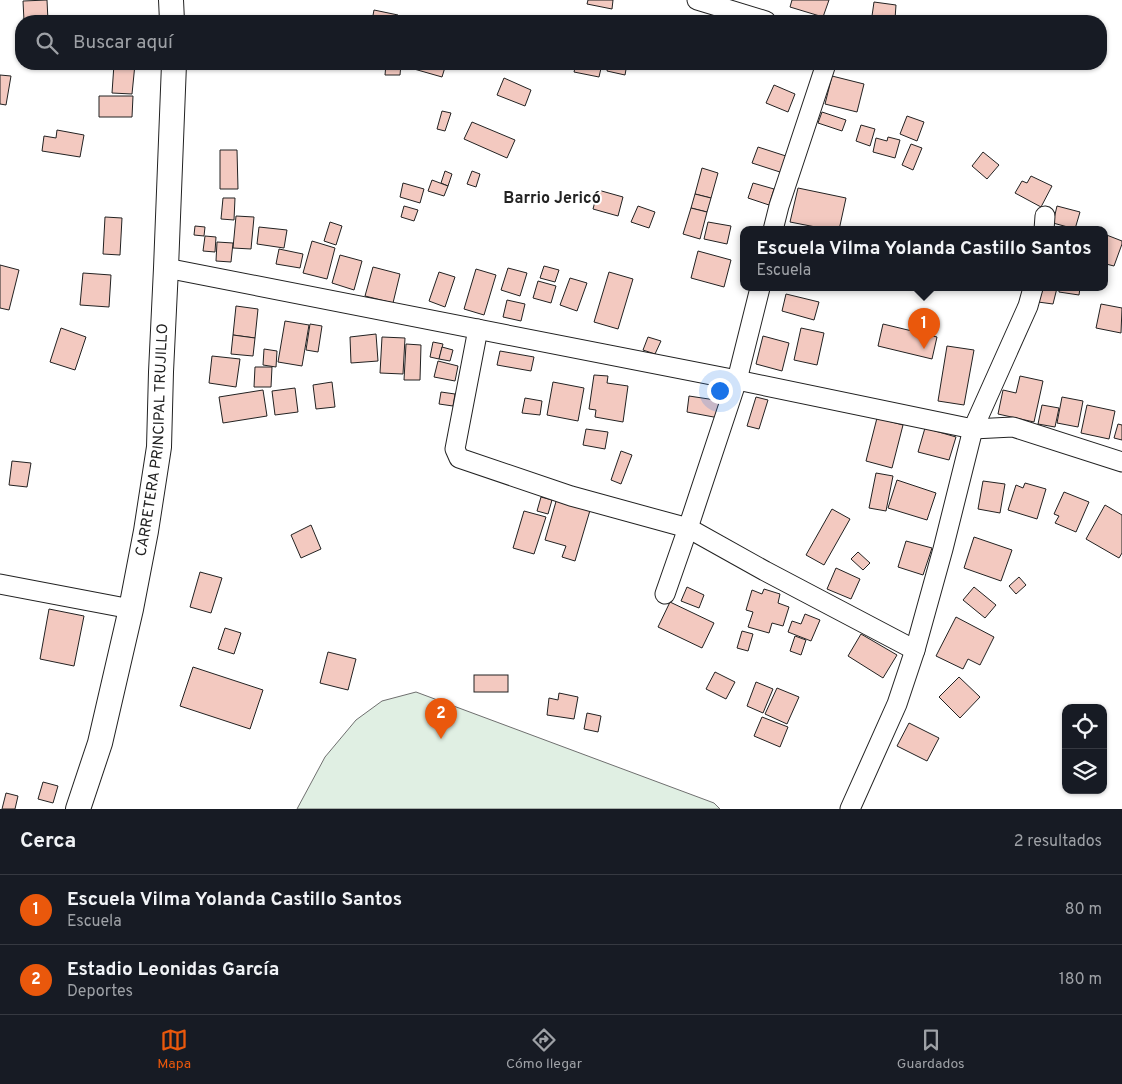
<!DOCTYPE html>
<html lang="es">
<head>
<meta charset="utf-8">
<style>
  :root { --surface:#171b24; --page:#242831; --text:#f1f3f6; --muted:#9ea1a6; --line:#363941; --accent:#ea580c }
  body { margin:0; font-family:Overpass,sans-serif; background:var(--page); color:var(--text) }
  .controls { position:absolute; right:15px; bottom:15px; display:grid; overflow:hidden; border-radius:10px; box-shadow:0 1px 4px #0004 }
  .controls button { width:45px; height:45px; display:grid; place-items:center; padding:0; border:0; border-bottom:1px solid var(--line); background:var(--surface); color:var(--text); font:25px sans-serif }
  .you { position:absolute; left:719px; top:390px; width:18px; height:18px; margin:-12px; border:4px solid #fff; border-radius:50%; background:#1a73e8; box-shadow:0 0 0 8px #1a73e833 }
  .badge { display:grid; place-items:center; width:32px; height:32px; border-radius:50%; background:var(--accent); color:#fff; font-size:16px; font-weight:700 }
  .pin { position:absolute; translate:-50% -41px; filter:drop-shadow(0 1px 2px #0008) }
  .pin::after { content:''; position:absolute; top:26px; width:18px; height:15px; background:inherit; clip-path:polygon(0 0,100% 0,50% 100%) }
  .popup { position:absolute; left:740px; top:226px; width:368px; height:65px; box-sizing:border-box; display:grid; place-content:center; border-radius:10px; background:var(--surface); filter:drop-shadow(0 1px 4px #0005); font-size:16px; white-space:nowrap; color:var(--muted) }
  .popup b { font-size:19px; color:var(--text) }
  .popup::after { content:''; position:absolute; left:50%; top:100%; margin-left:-10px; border:10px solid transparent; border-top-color:var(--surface) }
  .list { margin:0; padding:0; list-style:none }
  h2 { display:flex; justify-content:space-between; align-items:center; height:65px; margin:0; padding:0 20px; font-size:21px }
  h2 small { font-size:16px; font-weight:400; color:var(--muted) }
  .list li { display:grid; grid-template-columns:32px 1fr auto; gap:15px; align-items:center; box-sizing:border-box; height:70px; padding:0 20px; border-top:1px solid var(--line) }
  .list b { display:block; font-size:19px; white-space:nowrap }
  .list p { margin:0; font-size:16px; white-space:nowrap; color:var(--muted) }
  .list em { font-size:16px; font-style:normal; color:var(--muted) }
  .icon { flex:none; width:28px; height:28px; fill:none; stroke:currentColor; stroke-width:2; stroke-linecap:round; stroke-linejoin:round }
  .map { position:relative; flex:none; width:1122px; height:809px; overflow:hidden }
  .search { position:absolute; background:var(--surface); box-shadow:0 1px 4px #0004; left:15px; right:15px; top:15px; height:55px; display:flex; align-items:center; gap:12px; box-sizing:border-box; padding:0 18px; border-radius:20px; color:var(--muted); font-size:19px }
  .sheet { height:205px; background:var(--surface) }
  nav { display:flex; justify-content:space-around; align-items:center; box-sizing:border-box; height:70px; border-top:1px solid var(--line); background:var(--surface); font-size:14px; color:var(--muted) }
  nav a { display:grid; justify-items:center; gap:2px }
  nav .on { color:var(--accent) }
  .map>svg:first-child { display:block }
  .green { fill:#e0efe3; stroke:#6f6f6f }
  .building { fill:#f3c9c0; stroke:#222 }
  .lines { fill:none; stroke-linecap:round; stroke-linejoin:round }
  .minor-casing { stroke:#222; stroke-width:21 }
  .major-casing { stroke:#222; stroke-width:26 }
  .minor { stroke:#fff; stroke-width:19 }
  .major { stroke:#fff; stroke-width:24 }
  .labels { text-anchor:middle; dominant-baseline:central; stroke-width:4; stroke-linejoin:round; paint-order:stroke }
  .street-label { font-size:15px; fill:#222; stroke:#fff }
  .neighbourhood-label { font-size:16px; font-weight:bold; fill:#222; stroke:#fff }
</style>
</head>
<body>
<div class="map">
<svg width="1122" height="809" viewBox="0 0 1122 809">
  <rect width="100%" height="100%" fill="#fff"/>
  <path class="green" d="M416,692l298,111 6,6h-423l28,-52 31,-37 26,-19z"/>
  <g class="building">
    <path d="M47,0l1,21h-24l-1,-20z"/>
    <path d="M588,0h25l-1,9 -25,-5z"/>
    <path d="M792,0h37l-6,17 -33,-10z"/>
    <path d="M874,2l22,3 -1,14 -23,-3z"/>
    <path d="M374,10l24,5 -1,6h-25z"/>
    <path d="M114,64h21l-3,30 -20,-1z"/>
    <path d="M386,64h15l-1,11h-15z"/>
    <path d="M416,64h30l-4,13 -28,-8z"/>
    <path d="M576,64h26l-3,13 -25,-5z"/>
    <path d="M608,64h19l-2,11 -18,-4z"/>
    <path d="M0,75l11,1 -5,29 -6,-1z"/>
    <path d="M832,76l32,8 -7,28 -32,-8z"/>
    <path d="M504,78l27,12 -6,16 -28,-11z"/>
    <path d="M774,85l21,9 -7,18 -22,-9z"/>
    <path d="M99,96h34l-1,21h-33z"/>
    <path d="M442,111l9,2 -6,18 -8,-2z"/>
    <path d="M822,112l24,8 -4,11 -24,-8z"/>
    <path d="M907,116l17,6 -7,19 -17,-7z"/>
    <path d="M472,122l43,18 -8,18 -43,-19z"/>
    <path d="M861,125l14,4 -5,17 -14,-5z"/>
    <path d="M57,130l27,5 -4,22 -38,-6 2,-15 12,2z"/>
    <path d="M888,137l12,3 -5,18 -22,-6 3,-14 11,3z"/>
    <path d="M911,144l11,4 -9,22 -11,-5z"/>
    <path d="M758,147l31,10 -6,16 -31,-10z"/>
    <path d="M220,150h17l1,39h-18z"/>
    <path d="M983,152l16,13 -12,14 -15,-13z"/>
    <path d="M702,168l16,5 -7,25 -16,-4z"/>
    <path d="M445,171l7,3 -4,12 -7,-3z"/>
    <path d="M472,171l8,3 -4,13 -9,-3z"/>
    <path d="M1031,176l21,10 -11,21 -26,-14 7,-12 5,2z"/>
    <path d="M432,180l16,6 -4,10 -16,-5z"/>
    <path d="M403,183l21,6 -4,14 -20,-6z"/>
    <path d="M753,183l21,6 -5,16 -21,-7z"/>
    <path d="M798,188l48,10 -7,32h-8l-41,-8z"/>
    <path d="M598,190l25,7 -5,19 -25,-7z"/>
    <path d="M695,194l16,4 -4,14 -16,-4z"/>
    <path d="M223,198h12l-1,22 -13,-1z"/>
    <path d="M404,206l14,4 -4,11 -13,-4z"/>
    <path d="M638,206l17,6 -6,16 -18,-6z"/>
    <path d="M1057,206l23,6 -5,17 -22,-6z"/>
    <path d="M691,208l16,4 -7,27 -17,-5z"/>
    <path d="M236,216l18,1 -3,32 -18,-1z"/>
    <path d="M105,217l17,1 -2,37 -17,-1z"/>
    <path d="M330,222l12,4 -6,19 -12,-4z"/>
    <path d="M708,222l23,4 -4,18 -23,-5z"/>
    <path d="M195,226l10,1 -1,9 -10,-1z"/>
    <path d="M259,227l28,3 -3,18 -27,-4z"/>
    <path d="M1104,234l18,7v3l-8,22 -8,-2 -2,5z"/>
    <path d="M205,236l11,1 -1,15 -12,-1z"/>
    <path d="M312,241l23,7 -8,31 -24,-6z"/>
    <path d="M217,242l16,1 -2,19 -15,-1z"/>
    <path d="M279,249l24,5 -3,14 -24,-4z"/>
    <path d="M698,251l33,9 -7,27 -33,-9z"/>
    <path d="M340,255l22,6 -8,29 -22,-7z"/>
    <path d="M0,265l19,5 -10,40 -9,-2z"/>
    <path d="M544,266l15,4 -4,12 -15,-4z"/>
    <path d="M373,267l27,7 -7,29 -28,-7z"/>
    <path d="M508,268l19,5 -7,23 -19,-6z"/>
    <path d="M476,269l20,6 -12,40 -20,-6z"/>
    <path d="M439,272l16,5 -10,30 -16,-6z"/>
    <path d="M609,272l24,7 -15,50 -24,-7z"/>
    <path d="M83,273l28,2 -2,32 -29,-2z"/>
    <path d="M570,278l17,5 -10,28 -17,-6z"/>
    <path d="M538,281l18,5 -5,17 -18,-5z"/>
    <path d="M1040,288h17l-4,16 -15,-2z"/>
    <path d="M1059,288h21l-1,7 -20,-3z"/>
    <path d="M786,294l33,8 -5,18 -32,-9z"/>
    <path d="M507,300l18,4 -4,17 -18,-4z"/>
    <path d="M1101,304l21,4 -1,25 -25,-5z"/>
    <path d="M236,306l22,3 -3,29 -22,-3z"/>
    <path d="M285,321l24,4 -7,41 -24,-4z"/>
    <path d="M310,324l12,2 -4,26 -12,-2z"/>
    <path d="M883,324l54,13 -5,22 -54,-13z"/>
    <path d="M61,328l25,9 -11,33 -25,-8z"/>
    <path d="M801,328l23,5 -7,32 -23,-5z"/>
    <path d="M376,334l2,27 -27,2 -1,-26z"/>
    <path d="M233,335l22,3 -2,18 -22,-2z"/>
    <path d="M763,336l26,7 -7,28 -26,-7z"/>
    <path d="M382,337l23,1 -2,36 -23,-1z"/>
    <path d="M648,337l13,4 -6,13 -12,-4z"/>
    <path d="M433,342l10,2 -4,15 -9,-2z"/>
    <path d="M406,344l15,1 -1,35h-16z"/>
    <path d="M947,346l27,4 -10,55 -26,-4z"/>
    <path d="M442,347l11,3 -3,11 -11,-2z"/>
    <path d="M264,349l13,2 -1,16 -13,-2z"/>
    <path d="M500,351l34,6 -3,14 -34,-6z"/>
    <path d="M212,356l28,3 -4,28 -27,-4z"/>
    <path d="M438,361l20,5 -3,15 -21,-4z"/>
    <path d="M255,367h17l-1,20h-17z"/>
    <path d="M594,375l14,1 -1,7 21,3 -5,36 -28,-5 1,-7 -7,-1z"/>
    <path d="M1020,376l23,5 -9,41 -36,-8 5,-24 13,3z"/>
    <path d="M332,382l3,25 -19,2 -3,-24z"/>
    <path d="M553,382l31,6 -6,33 -31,-6z"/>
    <path d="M295,388l3,24 -23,3 -3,-24z"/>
    <path d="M263,390l4,26 -44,7 -4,-26z"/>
    <path d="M441,392l14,2 -2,12 -14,-2z"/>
    <path d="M689,396l33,5 -3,17 -32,-6z"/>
    <path d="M756,397l12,3 -9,29 -12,-3z"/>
    <path d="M1062,397l21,4 -5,26 -21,-4z"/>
    <path d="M525,398l17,3 -2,14 -18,-2z"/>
    <path d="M1042,405l17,3 -4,19 -17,-3z"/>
    <path d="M1087,405l28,6 -6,28 -28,-6z"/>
    <path d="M877,418l26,7 -11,43 -26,-7z"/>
    <path d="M1118,424l4,1v15l-8,-2z"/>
    <path d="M925,428l31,9 -7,23 -31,-8z"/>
    <path d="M586,429l22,3 -3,17 -22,-4z"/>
    <path d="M621,451l11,4 -11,29 -10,-4z"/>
    <path d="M12,461l19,2 -4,24 -18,-2z"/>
    <path d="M876,473l17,3 -7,35 -17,-3z"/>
    <path d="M897,480l39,13 -9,27 -39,-12z"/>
    <path d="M983,481l22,3 -5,29 -22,-4z"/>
    <path d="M1025,483l21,6 -9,30 -29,-9 8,-25 7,3z"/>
    <path d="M1064,492l25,10 -13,30 -21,-9 4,-7 -5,-2z"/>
    <path d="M541,497l11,3 -4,14 -11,-3z"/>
    <path d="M557,498l34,9 -16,54 -13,-4 4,-11 -21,-6z"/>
    <path d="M1105,505l17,10v38l-3,5 -33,-19z"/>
    <path d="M832,509l18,10 -26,46 -18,-10z"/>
    <path d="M524,511l22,6 -12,37 -21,-6z"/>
    <path d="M311,525l10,24 -20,9 -10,-23z"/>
    <path d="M974,537l38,13 -11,31 -37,-13z"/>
    <path d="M906,541l26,7 -9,27 -25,-8z"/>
    <path d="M858,552l12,11 -7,7 -12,-11z"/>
    <path d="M836,568l24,11 -9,20 -24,-10z"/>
    <path d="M200,572l22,6 -11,35 -21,-6z"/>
    <path d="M1019,577l7,8 -10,9 -7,-8z"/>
    <path d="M687,587l17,8 -5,13 -18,-7z"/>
    <path d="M974,587l22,18 -11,13 -22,-18z"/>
    <path d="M764,589l16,5 -2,9 11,4 -6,19 -11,-3 -3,10 -21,-6 5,-15 -7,-2 6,-20 10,4z"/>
    <path d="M670,602l44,21 -12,25 -44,-21z"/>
    <path d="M49,609l35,7 -10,50 -34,-7z"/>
    <path d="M805,614l15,6 -9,21 -23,-9 4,-11 9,3z"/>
    <path d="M956,617l38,20 -14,28 -12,-6 -5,10 -27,-13z"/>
    <path d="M225,628l16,5 -7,21 -16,-5z"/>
    <path d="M742,631l11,3 -5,17 -11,-3z"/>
    <path d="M861,634l36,21 -14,23 -35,-22z"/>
    <path d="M795,636l11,4 -5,15 -11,-4z"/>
    <path d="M328,652l28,7 -8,31 -28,-7z"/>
    <path d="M193,667l70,23 -13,39 -70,-23z"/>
    <path d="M715,672l20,10 -9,17 -20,-10z"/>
    <rect x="474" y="675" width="34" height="17"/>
    <path d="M959,677l21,20 -20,21 -21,-21z"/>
    <path d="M756,682l17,7 -10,24 -16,-7z"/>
    <path d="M777,688l22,9 -12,27 -22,-10z"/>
    <path d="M559,693l19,4 -4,22 -27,-4 2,-17 9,2z"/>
    <path d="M587,713l14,3 -3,16 -14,-3z"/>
    <path d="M762,717l26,10 -8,20 -26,-11z"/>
    <path d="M909,723l30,15 -12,23 -30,-15z"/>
    <path d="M43,782l15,4 -5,17 -15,-4z"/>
    <path d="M6,793l12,3 -3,13h-13z"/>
  </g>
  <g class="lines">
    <g class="minor-casing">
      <g id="minor">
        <path d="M697,0l69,21"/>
        <path d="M773,230l6,-24 47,-142"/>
        <path d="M1044,230l1,-14"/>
        <path d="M166,268l571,112 236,49 40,-2 109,35"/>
        <path d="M478,329l-23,120 4,9 112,38 117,32 77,43 150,79"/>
        <path d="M0,584l131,25"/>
        <path d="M665,594l23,-66 49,-148 23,-92"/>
        <path d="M850,809l47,-105 18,-54 28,-101 30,-120 55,-123 5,-18"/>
      </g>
    </g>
    <g class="major-casing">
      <g id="major">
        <path d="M171,0l1,21"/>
        <path id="s1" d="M78,809l22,-66 31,-134 15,-78 13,-84 2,-75 5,-104 8,-204"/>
      </g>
    </g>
    <use href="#minor" class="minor"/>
    <use href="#major" class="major"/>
  </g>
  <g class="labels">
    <g class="street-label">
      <text stroke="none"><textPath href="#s1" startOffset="378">CARRETERA PRINCIPAL TRUJILLO</textPath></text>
    </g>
    <g class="neighbourhood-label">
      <text x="552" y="199">Barrio Jericó</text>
    </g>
  </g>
</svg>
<div class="controls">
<button><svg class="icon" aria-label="locate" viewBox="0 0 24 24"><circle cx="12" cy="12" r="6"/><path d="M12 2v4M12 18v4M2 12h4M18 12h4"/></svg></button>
<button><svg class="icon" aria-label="layers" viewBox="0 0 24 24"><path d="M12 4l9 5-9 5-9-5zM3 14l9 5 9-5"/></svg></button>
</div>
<div class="you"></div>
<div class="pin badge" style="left:924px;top:349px">1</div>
<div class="popup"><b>Escuela Vilma Yolanda Castillo Santos</b>Escuela</div>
<div class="pin badge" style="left:441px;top:739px">2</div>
<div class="search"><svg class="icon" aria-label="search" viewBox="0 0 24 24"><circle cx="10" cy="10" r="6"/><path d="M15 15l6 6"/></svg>Buscar aquí</div>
</div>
<section class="sheet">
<h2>Cerca<small>2 resultados</small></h2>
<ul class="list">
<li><span class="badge">1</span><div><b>Escuela Vilma Yolanda Castillo Santos</b><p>Escuela</p></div><em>80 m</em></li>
<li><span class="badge">2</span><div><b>Estadio Leonidas García</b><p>Deportes</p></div><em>180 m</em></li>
</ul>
</section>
<nav>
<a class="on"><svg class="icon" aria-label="map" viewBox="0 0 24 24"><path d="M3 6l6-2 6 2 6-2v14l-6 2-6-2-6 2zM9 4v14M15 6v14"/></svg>Mapa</a>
<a><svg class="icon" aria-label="directions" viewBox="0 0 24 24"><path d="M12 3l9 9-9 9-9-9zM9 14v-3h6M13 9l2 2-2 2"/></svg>Cómo llegar</a>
<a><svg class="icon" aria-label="saved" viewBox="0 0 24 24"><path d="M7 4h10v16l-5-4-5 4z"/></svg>Guardados</a>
</nav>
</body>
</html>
